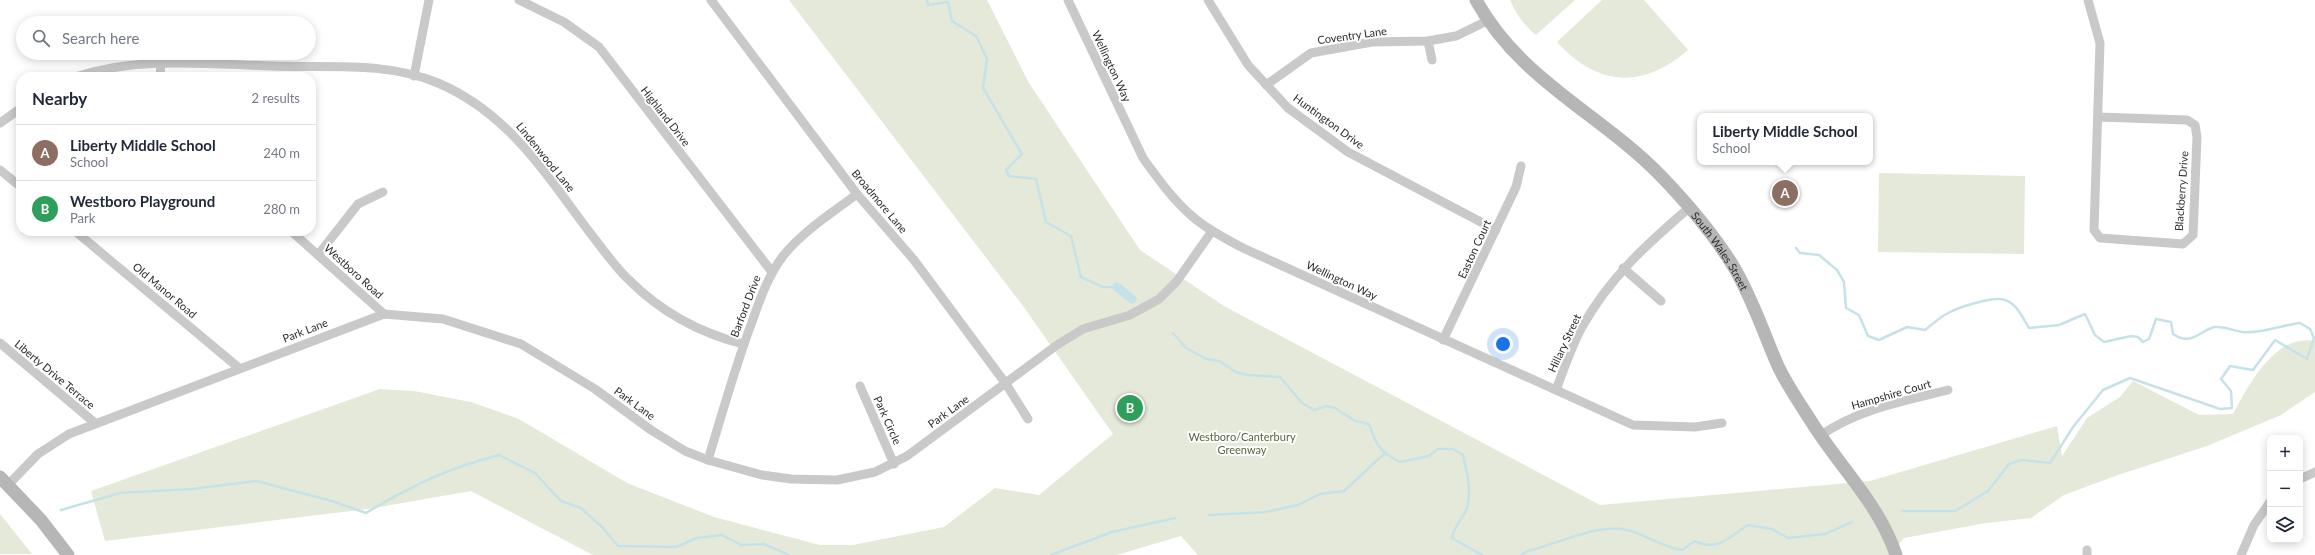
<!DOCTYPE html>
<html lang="en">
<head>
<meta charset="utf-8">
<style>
  :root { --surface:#fff; --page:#f2f2f3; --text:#1f2937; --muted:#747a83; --line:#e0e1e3; --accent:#dc3460 }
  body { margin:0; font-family:Lato,sans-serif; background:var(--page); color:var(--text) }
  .controls { position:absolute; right:12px; bottom:12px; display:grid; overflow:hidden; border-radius:8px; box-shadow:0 2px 10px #0003 }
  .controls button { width:36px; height:36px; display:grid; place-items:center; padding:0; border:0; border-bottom:1px solid var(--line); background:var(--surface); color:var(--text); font:20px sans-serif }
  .you { position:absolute; left:1503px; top:344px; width:14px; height:14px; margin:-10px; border:3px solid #fff; border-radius:50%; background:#1a73e8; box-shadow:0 0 0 6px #1a73e833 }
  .badge { display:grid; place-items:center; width:26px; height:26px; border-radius:50%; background:var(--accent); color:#fff; font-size:13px; font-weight:700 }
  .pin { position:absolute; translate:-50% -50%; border:2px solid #fff; box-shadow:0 1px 4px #0006 }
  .popup { position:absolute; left:1697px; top:113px; width:176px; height:52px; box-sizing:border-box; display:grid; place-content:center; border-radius:8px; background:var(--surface); filter:drop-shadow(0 1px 3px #0005); font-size:13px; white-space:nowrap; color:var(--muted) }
  .popup b { font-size:15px; color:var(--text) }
  .popup::after { content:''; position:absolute; left:50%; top:100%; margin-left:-8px; border:8px solid transparent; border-top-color:var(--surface) }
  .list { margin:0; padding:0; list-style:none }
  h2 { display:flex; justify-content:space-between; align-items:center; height:52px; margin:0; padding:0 16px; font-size:17px }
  h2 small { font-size:13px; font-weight:400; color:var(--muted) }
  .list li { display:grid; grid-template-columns:26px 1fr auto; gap:12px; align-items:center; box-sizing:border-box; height:56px; padding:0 16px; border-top:1px solid var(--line) }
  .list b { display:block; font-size:15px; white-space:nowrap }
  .list p { margin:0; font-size:13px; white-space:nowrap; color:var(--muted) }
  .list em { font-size:13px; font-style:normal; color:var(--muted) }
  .icon { flex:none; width:22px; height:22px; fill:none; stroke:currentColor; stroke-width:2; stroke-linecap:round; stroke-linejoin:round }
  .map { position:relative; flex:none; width:2315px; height:555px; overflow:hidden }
  .search { position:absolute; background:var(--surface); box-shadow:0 2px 10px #0003; left:16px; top:16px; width:300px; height:44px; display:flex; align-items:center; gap:10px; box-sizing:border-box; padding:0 14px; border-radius:22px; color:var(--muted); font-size:15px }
  .panel { position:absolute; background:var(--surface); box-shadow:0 2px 10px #0003; left:16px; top:72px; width:300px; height:164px; border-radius:16px }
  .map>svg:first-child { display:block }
  .green { fill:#e5e9da }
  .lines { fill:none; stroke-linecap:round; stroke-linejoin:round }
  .stream { stroke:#c6e2e9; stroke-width:2.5 }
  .canal { stroke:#c6e2e9; stroke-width:9 }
  .street { stroke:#c9c9c9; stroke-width:9 }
  .secondary { stroke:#b6b6b6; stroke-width:13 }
  .labels { text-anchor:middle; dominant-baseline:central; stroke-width:4; stroke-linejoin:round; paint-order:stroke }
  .street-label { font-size:11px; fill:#2c2c2c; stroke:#fff }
  .park-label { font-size:11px; fill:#57653c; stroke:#fff }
</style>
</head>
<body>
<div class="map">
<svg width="2315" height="555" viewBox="0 0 2315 555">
  <rect width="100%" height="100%" fill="#fff"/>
  <g class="green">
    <path d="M789,0h198l42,83 111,167 84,56 376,199 270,-24 187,-55 5,30 25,-38 33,-21 13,-16 66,34 34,-1c16,-29 42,-81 82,-73v51l-34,23 -74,31 -89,29 -54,20 -33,23 -45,5 -82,15 -14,17h-692l-17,-19 -64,19h-524l-122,-64 -103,18 -263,32 -14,-50 289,-102 34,2 57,11 48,17 108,64 87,34 106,28h33l91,-18 51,-39 44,7 74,-61 -90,-128z"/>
    <path d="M1510,0h65l-39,35c-12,-10 -20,-21 -26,-35z"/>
    <path d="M1602,0h42l44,50c-46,40 -91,36 -131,-8z"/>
    <path d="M1879,173l146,3 -1,78 -146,-2z"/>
    <path d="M0,514l32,40h-32z"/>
  </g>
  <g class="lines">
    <g class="stream">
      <path d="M927,0l1,5 20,-3 4,19 24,15 11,23 -4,29 39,66 -16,16 3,6 27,3 10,43 25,14 10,41 22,10h14"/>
      <path d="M1796,248l4,5 19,2 18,15 7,12 2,26 13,7 9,21 11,4 28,-13 18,3c8,-6 15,-13 23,-17 11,-6 45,-17 57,-13 12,4 18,18 24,28l30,-3 26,-11 10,21 9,7 27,-6 7,1 5,5 6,-3 7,-20 15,3 2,12c19,13 27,-4 42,-7 10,-1 19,4 28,5 18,2 39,-7 57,-9l10,6 4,9"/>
      <path d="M1173,333l13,15 20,11 13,2 17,11 12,3 32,2 22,26 12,7 13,-4 8,2 20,13 14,3c7,21 11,28 31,38l29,-6 9,-7h15l10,6c4,17 9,36 4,53 -4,11 -13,17 -15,30l30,17"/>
      <path d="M61,510l59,-17 72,-4 64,-8 76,20 34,12c45,-27 82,-45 133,-58l36,18 26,28 20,7 21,19 16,19 58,1 21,-9 25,-3 19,10 23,-1 25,11"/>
      <path d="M1902,511h53l33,-20 21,-27 13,-4 28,3 23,-36 30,-37 27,-12 90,31 12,-1 -1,-17 -10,-12 9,-13 23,4 22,-30 32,19 7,-21"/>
      <path d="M1209,515l57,-3 32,-7 22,-11 24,-3 40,-37"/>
      <path d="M1051,555l61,-23 63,-14"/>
      <path d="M1521,555l7,-4c29,-7 70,-28 99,-21 20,5 35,17 55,20l13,-9c23,11 34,-4 53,-16l24,4 16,9 37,-4 27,-12"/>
    </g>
    <path class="canal" d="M1117,287l15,12"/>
    <g class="street">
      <path d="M519,0l45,22 35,25 173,225"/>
      <path d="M711,0l146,194 57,66 92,124 22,35"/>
      <path d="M1068,0l75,158c15,21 31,43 50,59 15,13 33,22 50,31l390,177 62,2 27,-4"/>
      <path d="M1208,0l40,65 40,43 60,44 148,78"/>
      <path d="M2088,0l12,43 -6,187 6,8 83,6 10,-9 4,-98 -2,-12 -8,-5 -89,-3"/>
      <path d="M1428,41l4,19"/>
      <path d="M414,76l15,-76"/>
      <path d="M75,77c64,-21 131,-13 197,-11 55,2 114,-5 166,17 73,31 110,95 156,155 11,14 22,30 35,42 32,32 71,53 114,64"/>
      <path d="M160,77l1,-15"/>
      <path d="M1266,85l45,-32 61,-11 56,-1 28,-5 33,-16"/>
      <path d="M0,123l21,-15"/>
      <path d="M0,170l21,17"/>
      <path d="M75,231l164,137"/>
      <path d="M291,231l93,83"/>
      <path d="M318,255l40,-51 25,-12"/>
      <path d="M1623,268l38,33"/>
      <path d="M1443,340l73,-153 5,-21"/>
      <path d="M0,343l95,80"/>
      <path d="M860,386l34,78"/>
      <path d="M1556,390c8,-21 15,-43 26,-63 28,-50 65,-83 108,-120"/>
      <path d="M1821,435c38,-26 82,-34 127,-45"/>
      <path d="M708,460c14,-46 27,-93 44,-138 8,-23 16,-46 31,-66 20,-25 49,-43 74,-62"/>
      <path d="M2300,479l15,-7"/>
      <path d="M7,486l31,-32 31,-20 315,-120 59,5 78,25 74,45 56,41 34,21 23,9 54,15 29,4 46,1 38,-8 32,-16 150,-111 26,-16 47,-14 29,-16 18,-18 35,-50"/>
      <path d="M2087,555v-5"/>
      <path d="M2241,555l13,-30 16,-23"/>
    </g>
    <g class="secondary">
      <path id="s1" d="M1476,0c44,80 123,113 184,175 28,29 54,59 75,94 18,31 29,65 43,97 9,19 22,38 33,55 27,44 69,84 85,134"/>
      <path d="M0,477l41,43 27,35"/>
    </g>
  </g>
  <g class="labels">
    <g class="street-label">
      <text transform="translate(1352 35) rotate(-8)">Coventry Lane</text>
      <text transform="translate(1112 66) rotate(65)">Wellington Way</text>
      <text transform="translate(666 116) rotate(52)">Highland Drive</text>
      <text transform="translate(1329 121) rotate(36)">Huntington Drive</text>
      <text transform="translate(546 157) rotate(51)">Lindenwood Lane</text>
      <text transform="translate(2181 191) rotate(-86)">Blackberry Drive</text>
      <text transform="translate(880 201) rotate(50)">Broadmore Lane</text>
      <text transform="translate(1474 249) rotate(-65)">Easton Court</text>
      <text stroke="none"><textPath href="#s1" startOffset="353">South Wales Street</textPath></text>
      <text transform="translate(354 271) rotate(42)">Westboro Road</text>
      <text transform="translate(1342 280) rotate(25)">Wellington Way</text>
      <text transform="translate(165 290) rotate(40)">Old Manor Road</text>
      <text transform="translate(745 306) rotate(-69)">Barford Drive</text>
      <text transform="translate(305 330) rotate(-21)">Park Lane</text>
      <text transform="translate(1564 343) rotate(-65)">Hillary Street</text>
      <text transform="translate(55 374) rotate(40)">Liberty Drive Terrace</text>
      <text transform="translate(1891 394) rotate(-16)">Hampshire Court</text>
      <text transform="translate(635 403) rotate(36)">Park Lane</text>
      <text transform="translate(948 411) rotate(-36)">Park Lane</text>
      <text transform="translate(888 420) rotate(66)">Park Circle</text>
    </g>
    <g class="park-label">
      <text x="1242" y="436">Westboro/Canterbury<tspan x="1242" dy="13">Greenway</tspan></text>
    </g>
  </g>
</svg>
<div class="controls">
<button>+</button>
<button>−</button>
<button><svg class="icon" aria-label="layers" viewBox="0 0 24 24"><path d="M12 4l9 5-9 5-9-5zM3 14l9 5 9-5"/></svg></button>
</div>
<div class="you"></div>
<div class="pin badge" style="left:1785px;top:193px;background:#8d6e63">A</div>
<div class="popup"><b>Liberty Middle School</b>School</div>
<div class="pin badge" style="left:1130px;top:408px;background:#2e9e5b">B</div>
<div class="search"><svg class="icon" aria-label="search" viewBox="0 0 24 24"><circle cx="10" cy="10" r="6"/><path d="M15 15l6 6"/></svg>Search here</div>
<section class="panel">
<h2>Nearby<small>2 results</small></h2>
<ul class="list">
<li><span class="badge" style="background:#8d6e63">A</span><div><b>Liberty Middle School</b><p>School</p></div><em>240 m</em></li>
<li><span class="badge" style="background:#2e9e5b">B</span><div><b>Westboro Playground</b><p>Park</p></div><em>280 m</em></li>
</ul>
</section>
</div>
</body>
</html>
